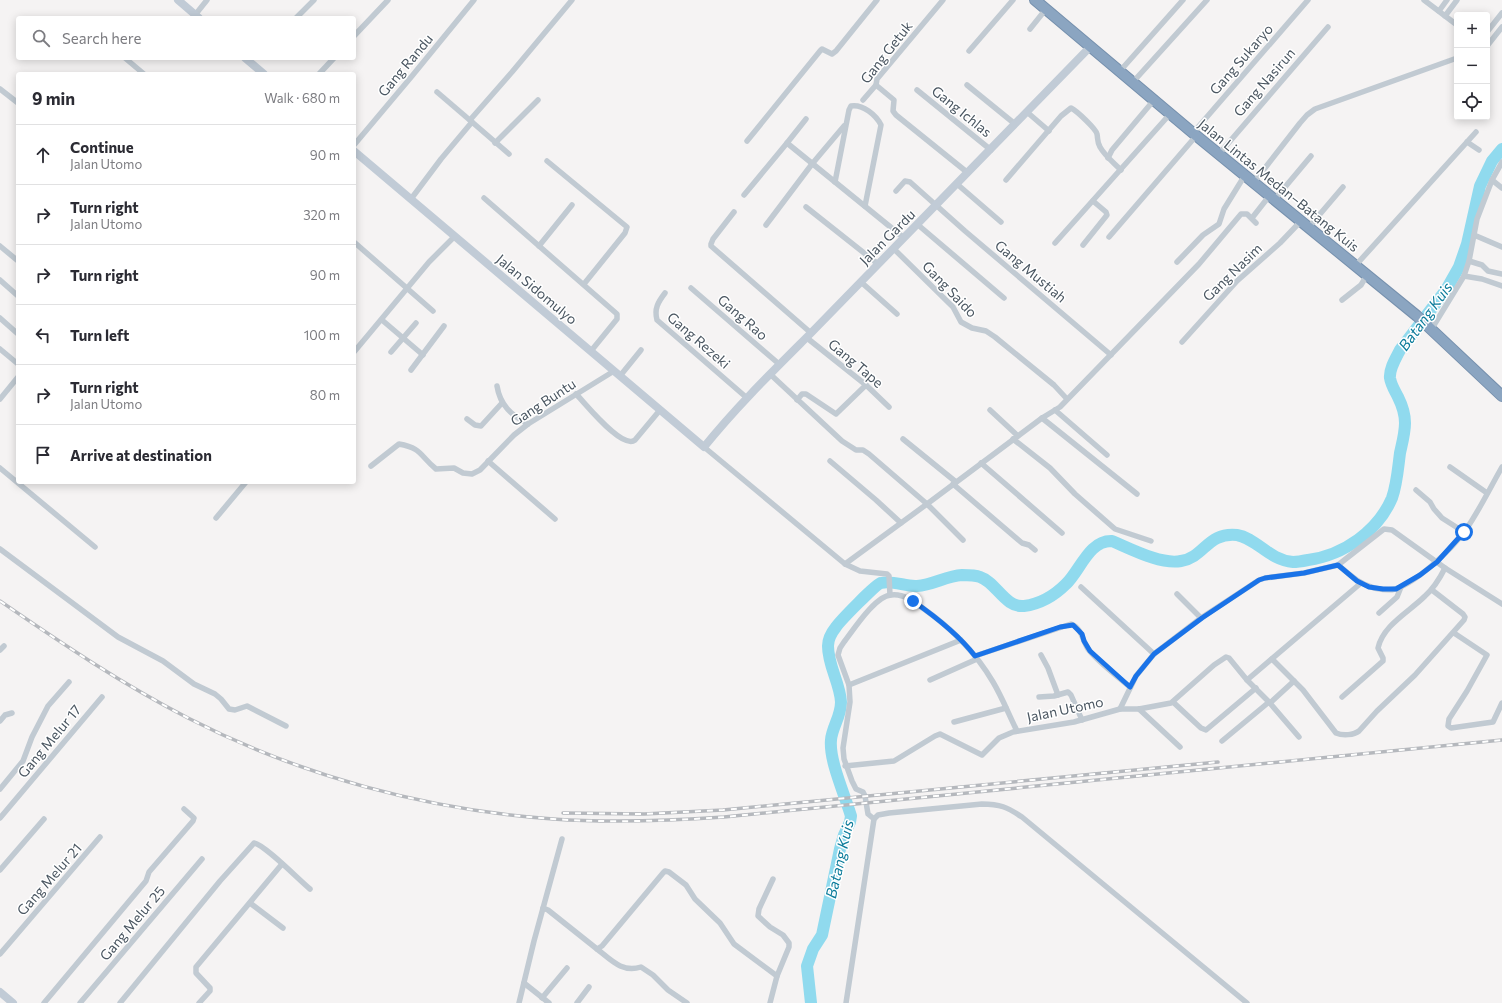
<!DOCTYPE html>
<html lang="en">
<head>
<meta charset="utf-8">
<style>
  :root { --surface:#fff; --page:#f7f7f7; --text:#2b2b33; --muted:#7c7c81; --line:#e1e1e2 }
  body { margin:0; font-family:Commissioner,sans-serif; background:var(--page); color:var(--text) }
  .controls { position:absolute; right:12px; top:12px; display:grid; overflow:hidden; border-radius:4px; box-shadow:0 2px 10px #0003 }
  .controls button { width:36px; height:36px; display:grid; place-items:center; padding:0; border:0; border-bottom:1px solid var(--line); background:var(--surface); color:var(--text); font:20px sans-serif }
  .stop { position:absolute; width:12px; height:12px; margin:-9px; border:3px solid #1a73e8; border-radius:50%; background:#fff }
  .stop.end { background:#1a73e8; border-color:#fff; box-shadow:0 1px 4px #0008 }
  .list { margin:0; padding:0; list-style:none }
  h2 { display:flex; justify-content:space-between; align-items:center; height:52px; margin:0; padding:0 16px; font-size:17px }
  h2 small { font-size:13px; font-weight:400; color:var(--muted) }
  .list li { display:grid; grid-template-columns:26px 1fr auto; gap:12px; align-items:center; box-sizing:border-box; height:60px; padding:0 16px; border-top:1px solid var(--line) }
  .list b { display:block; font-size:15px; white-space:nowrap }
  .list p { margin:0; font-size:13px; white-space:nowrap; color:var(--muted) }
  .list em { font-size:13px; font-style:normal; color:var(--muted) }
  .icon { flex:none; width:22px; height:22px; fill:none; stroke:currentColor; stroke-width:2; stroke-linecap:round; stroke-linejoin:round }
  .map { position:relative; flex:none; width:1502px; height:1003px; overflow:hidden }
  .search { position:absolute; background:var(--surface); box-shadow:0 2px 10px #0003; left:16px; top:16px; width:340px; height:44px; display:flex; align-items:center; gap:10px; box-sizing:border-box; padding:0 14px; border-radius:4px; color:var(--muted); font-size:15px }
  .panel { position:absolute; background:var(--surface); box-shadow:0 2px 10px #0003; left:16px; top:72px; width:340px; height:412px; border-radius:4px }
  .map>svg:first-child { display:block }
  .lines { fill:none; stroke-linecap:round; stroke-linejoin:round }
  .river { stroke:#90daee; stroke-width:12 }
  .highway-casing { stroke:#7690ad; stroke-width:12 }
  .street { stroke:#c1cad2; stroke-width:5.5 }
  .secondary { stroke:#c1cbd6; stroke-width:8 }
  .highway { stroke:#8ba5c1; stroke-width:10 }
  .rail-casing { stroke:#b5b8bd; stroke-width:3.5 }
  .rail { stroke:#fff; stroke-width:2; stroke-dasharray:6; stroke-linecap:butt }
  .route { stroke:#1a73e8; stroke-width:5 }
  .labels { text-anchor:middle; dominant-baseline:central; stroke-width:3; stroke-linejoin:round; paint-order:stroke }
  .street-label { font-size:14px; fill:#4a5661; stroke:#fff }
  .water-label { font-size:15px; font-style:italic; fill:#0c7c9b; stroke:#fff }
</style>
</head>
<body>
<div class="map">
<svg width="1502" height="1003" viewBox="0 0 1502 1003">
  <rect width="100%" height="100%" fill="#f5f3f3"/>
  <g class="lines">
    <path class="river" d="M811,1003l-4,-37 6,-17 9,-14 18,-86 4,-14 6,-13 1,-6c-6,-21 -22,-55 -20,-76 1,-13 10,-23 10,-38 -1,-19 -13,-36 -13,-56 0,-6 4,-14 8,-19 4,-6 40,-43 45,-44 12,-3 25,4 36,3 16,-1 29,-10 45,-11 4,0 13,0 18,2 16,5 25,31 44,29 16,-2 30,-10 42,-22 14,-13 23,-44 46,-43 19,8 49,24 69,20 24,-4 26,-29 56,-26 19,3 32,25 56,27 5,0 10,-1 15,-2 36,-5 70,-29 84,-62 5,-14 6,-30 8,-45 2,-9 5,-20 5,-30 0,-9 -3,-18 -7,-26 -3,-6 -7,-12 -8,-19 -1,-9 6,-20 10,-28l46,-60 13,-23 8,-23 13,-58 12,-25 10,-12"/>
    <g class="highway-casing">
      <path id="highway" d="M1035,0l158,133 224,183 85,80"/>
    </g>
    <g class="street">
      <path d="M1424,0l33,25"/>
      <path d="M1439,11l8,-11"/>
      <path d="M195,15l12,-15"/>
      <path d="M1445,16l12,-16"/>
      <path d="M296,18l18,-18"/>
      <path d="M1030,29l16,-20"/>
      <path d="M1487,32l15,-19"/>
      <path d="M354,36l34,-36"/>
      <path d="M1487,46l15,-19"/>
      <path d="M969,51l44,-51"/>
      <path d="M125,58l19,16"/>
      <path d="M1120,71l63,-71"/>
      <path d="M319,74l15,-16"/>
      <path d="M1133,82l74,-82"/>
      <path d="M876,85l18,15 -1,11 3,4 72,58"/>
      <path d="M967,85l48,39"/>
      <path d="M0,89l18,14"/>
      <path d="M917,90l74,60"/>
      <path d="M437,92l35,30"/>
      <path d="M863,100l13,-15 1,-6 66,-79"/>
      <path d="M1027,112l22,19"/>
      <path d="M806,119l-19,24 117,95"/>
      <path d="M470,120l42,-48 60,-72"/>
      <path d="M1193,133l115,-133"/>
      <path d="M747,141l73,-90 2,-2 10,5 4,-3 41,-51"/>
      <path d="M1467,142l12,8"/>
      <path d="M495,143l43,-43"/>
      <path d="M354,145l58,-69 62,-76"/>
      <path d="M1219,154l109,-127"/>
      <path d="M1108,158l4,-8 42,-50"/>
      <path d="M547,161l80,66 -2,6 -41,51"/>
      <path d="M1006,180l55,-64 10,-8c6,3 25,21 26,26 1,5 0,8 3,13 5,9 13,15 21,23"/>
      <path d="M1492,180l10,8"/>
      <path d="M835,182l14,-72 2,-4c12,-2 25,9 30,19l-16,81"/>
      <path d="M1254,182l46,-59 7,-8 8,-6 142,-51"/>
      <path d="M957,184l44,38"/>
      <path d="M896,191l9,-10 5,1 55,49 146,124"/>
      <path d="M744,195l43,-52"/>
      <path d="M484,198l133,116v5l-26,32"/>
      <path d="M411,199l30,-40 31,-37 37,32"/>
      <path d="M1275,199l36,-43"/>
      <path d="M806,207l72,57"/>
      <path d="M734,212l-21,27 -2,5v2l100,87"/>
      <path d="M1252,218l18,-23"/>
      <path d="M917,224l87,74"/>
      <path d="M766,225l46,-61 32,-38"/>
      <path d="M1309,227l34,-40"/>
      <path d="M1474,235l28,12"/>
      <path d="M1109,237l87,-101"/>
      <path d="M354,242l79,69"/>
      <path d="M1055,243l115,-129"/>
      <path d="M1083,245l24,-30 -1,-3 -13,-11"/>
      <path d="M0,246l18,15"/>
      <path d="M539,246l33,-41"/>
      <path d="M894,249l59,58 8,15 11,6 14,3 9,6 59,48 13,14"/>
      <path d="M1469,261l13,4 6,6 14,3"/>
      <path d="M1177,262l26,-27 16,-11 5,-15 21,-34"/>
      <path d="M1356,265l120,-133"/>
      <path d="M1464,276l18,3 20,7"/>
      <path d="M0,280l18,16"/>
      <path d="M861,282l36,32"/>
      <path d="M691,288l88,76"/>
      <path d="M665,293c-7,9 -11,16 -8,27l90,78"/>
      <path d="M1342,300l19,-15 6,-10"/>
      <path d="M0,318l18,16"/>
      <path d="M382,320l41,35"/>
      <path d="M1431,330l33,-54 5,-15 8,-42 15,-39 10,-18"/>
      <path d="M807,338l59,47 23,22"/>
      <path d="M1182,342l55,-61 43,-38 21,-22"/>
      <path d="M0,349l18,15"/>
      <path d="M354,352l75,-90 26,-26"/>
      <path d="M391,352l25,-29"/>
      <path d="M411,370l33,-44"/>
      <path d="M770,374l72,67 14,9h7l6,4 58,50 36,36"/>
      <path d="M620,376l21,-26"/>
      <path d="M497,386c3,19 14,29 31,38"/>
      <path d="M576,394c10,10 46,56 59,46l25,-30"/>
      <path d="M0,399l18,-22"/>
      <path d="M797,400l5,-6h4l30,20 30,-29"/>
      <path d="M990,410l28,26"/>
      <path d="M1055,410l52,45"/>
      <path d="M1042,418l95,76"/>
      <path d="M467,419l8,6 6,1 21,-23"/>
      <path d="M903,439l53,43"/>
      <path d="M1013,439l37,29 25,26 40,35 36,12"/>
      <path d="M704,447l141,117 15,7 27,3 2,2 1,19"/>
      <path d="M488,461l67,58"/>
      <path d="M830,461l46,39 25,23"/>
      <path d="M981,463l81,70"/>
      <path d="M371,466l28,-22c23,4 21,12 37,25l18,-1 9,5 9,1 8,-4 34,-35 14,-11 86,-53"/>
      <path d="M1450,467l37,26"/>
      <path d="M0,468l95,79"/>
      <path d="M953,484l69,59 7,2 6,5"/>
      <path d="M1416,490l14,12 4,7 8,9 22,14"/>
      <path d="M216,518l30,-36"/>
      <path d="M0,549l118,88 45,24 31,23 21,10 6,5 8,10 6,1 12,-4 39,20"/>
      <path d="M845,564l82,-60 115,-86 18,-11 139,-143 42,-50h6l9,9"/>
      <path d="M1338,565c11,9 21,19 36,23 6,1 14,3 21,1 21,-6 57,-40 70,-58 14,-20 25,-43 37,-64"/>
      <path d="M1081,587l73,67"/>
      <path d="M1177,594l24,24"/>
      <path d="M1379,613l18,-16 4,-10"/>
      <path d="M1454,633l33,22 -20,36 -18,28 -1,7 3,2 42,-6 9,-19"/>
      <path d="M0,650l4,-4"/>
      <path d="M1041,655l7,13 10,27"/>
      <path d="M975,656l96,-32c11,4 11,16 17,25 11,14 28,26 42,38"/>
      <path d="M1272,659l22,22"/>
      <path d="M930,680l47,-21"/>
      <path d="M1247,680l114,-97"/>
      <path d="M849,685l112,-45"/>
      <path d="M1039,697l15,-1 14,-4 3,3 11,25"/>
      <path d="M1342,697l41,-36v-3l-5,-10c5,-23 31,-36 47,-52 9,-8 15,-18 20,-28"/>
      <path d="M1173,702l28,26 5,2 50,-42"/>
      <path d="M1270,703l24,-22 9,9 33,43c7,3 18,2 23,-2l18,-20 38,-36 49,-55 1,-3 -2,-3 -31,-24"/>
      <path d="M1120,709l16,-33 18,-22 47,-36 58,-38 6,-2 39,-5 34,-8 46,-36 8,1 53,38 57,36"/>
      <path d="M1139,709l41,38"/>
      <path d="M0,721l5,-6 7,-2"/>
      <path d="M954,722l52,-14"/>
      <path d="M1222,741l47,-39"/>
      <path d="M845,766l49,-5 41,-25 5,-2 42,21 17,-17 14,-6 61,-10 46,-13h19l32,-6 43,-38 12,-8 3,1 18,22 22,22 30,35"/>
      <path d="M0,789l23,-28 9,-24 16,-31 21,-24"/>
      <path d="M0,818l102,-121"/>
      <path d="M874,819l-6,-5 -3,-18 -2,-4 -7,-3 -4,-8 -8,-22 -1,-11 7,-46 -1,-17 -11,-30 2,-7 4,-6c10,-13 31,-46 47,-47 12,-2 24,7 33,14 27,19 52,44 69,73 9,15 16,33 24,49"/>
      <path d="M0,870l44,-51"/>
      <path d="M250,903l33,25"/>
      <path d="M543,908l5,2 49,39 5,-3 61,-73 2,-2 4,1 17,13 9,14 25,24 14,21 43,32"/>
      <path d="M597,949c14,11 25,24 44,18l12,8 15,15 19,13"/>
      <path d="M0,954l100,-117"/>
      <path d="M524,983l25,20"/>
      <path d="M542,998l25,-30"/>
      <path d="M44,1003l102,-122 3,-9 44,-51 1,-3 -10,-9"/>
      <path d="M80,1003l122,-144"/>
      <path d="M120,1003l100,-122 34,-38c11,2 45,37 56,46"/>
      <path d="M199,1003l11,-12v-3l-14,-15v-6l86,-103"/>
      <path d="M519,1003l15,-62 28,-102"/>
      <path d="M577,1003l12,-16"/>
      <path d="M770,1003l7,-27 12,-29v-4l-6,-8 -13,-8 -12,-11 1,-7 14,-30"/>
      <path d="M846,1003l28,-184 4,-4 11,-2 93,-9c18,0 25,3 40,13l225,186"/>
    </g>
    <g class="secondary">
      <path d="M178,0l21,18"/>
      <path d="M245,58l19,16"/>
      <path d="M354,151l350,296c33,-41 70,-77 107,-114l279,-286"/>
      <path d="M0,992l13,11"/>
    </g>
    <use href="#highway" class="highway"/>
    <g class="rail-casing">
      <g id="rail">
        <path d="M0,601c61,42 122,83 188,117 113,58 239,92 365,101 57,4 114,2 171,-2l778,-77"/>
        <path d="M563,813l81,1 79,-4 495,-48"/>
      </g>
    </g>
    <use href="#rail" class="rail"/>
  </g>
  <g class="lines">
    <path class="route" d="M913,601c23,16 45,33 62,55l85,-29 13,-2 9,9 2,7 6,10 40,36 6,-11 18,-22 48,-36 57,-38 6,-2 39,-5 34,-8 19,16 12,6 14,2h13l24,-14 17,-13 27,-30"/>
  </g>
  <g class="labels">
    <g class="street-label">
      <text transform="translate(886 52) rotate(-52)">Gang Getuk</text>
      <text transform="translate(1241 59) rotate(-49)">Gang Sukaryo</text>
      <text transform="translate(405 65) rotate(-50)">Gang Randu</text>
      <text transform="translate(1264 82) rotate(-49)">Gang Nasirun</text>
      <text transform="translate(962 111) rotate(39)">Gang Ichlas</text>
      <text transform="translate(1279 185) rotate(39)">Jalan Lintas Medan–Batang Kuis</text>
      <text transform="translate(887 237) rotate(-45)">Jalan Gardu</text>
      <text transform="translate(1031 271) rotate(40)">Gang Mustiah</text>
      <text transform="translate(1232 272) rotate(-44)">Gang Nasim</text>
      <text transform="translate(537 289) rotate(40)">Jalan Sidomulyo</text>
      <text transform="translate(950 289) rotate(46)">Gang Saido</text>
      <text transform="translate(743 317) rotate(41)">Gang Rao</text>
      <text transform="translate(699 340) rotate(41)">Gang Rezeki</text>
      <text transform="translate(856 363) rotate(40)">Gang Tape</text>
      <text transform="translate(543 402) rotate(-33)">Gang Buntu</text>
      <text transform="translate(1065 709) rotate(-12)">Jalan Utomo</text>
      <text transform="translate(49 741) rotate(-50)">Gang Melur 17</text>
      <text transform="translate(49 879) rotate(-49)">Gang Melur 21</text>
      <text transform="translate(132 923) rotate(-50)">Gang Melur 25</text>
    </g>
    <g class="water-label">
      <text transform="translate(1425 316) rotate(-54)">Batang Kuis</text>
      <text transform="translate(839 859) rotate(-77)">Batang Kuis</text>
    </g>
  </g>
</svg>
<div class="controls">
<button>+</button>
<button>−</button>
<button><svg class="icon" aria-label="locate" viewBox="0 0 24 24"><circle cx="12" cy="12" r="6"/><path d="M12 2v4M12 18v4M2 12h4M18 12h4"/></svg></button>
</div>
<div class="stop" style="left:1464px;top:532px"></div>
<div class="stop end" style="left:913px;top:601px"></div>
<div class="search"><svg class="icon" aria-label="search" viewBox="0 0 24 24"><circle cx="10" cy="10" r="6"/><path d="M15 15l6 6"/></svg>Search here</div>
<section class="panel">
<h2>9 min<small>Walk · 680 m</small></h2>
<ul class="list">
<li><svg class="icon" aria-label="ahead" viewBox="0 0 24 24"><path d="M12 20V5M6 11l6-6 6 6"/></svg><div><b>Continue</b><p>Jalan Utomo</p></div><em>90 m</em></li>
<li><svg class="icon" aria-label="right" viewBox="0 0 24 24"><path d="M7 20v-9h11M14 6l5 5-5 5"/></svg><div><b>Turn right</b><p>Jalan Utomo</p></div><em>320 m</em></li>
<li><svg class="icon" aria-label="right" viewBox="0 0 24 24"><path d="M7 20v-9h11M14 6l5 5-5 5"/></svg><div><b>Turn right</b></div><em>90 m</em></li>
<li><svg class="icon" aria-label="left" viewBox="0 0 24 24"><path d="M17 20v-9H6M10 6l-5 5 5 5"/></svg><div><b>Turn left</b></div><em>100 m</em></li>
<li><svg class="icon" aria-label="right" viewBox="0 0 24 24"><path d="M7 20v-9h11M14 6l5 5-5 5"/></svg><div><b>Turn right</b><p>Jalan Utomo</p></div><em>80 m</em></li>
<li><svg class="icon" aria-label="arrive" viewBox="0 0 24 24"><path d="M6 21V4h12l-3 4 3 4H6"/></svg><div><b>Arrive at destination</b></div></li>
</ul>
</section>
</div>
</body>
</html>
